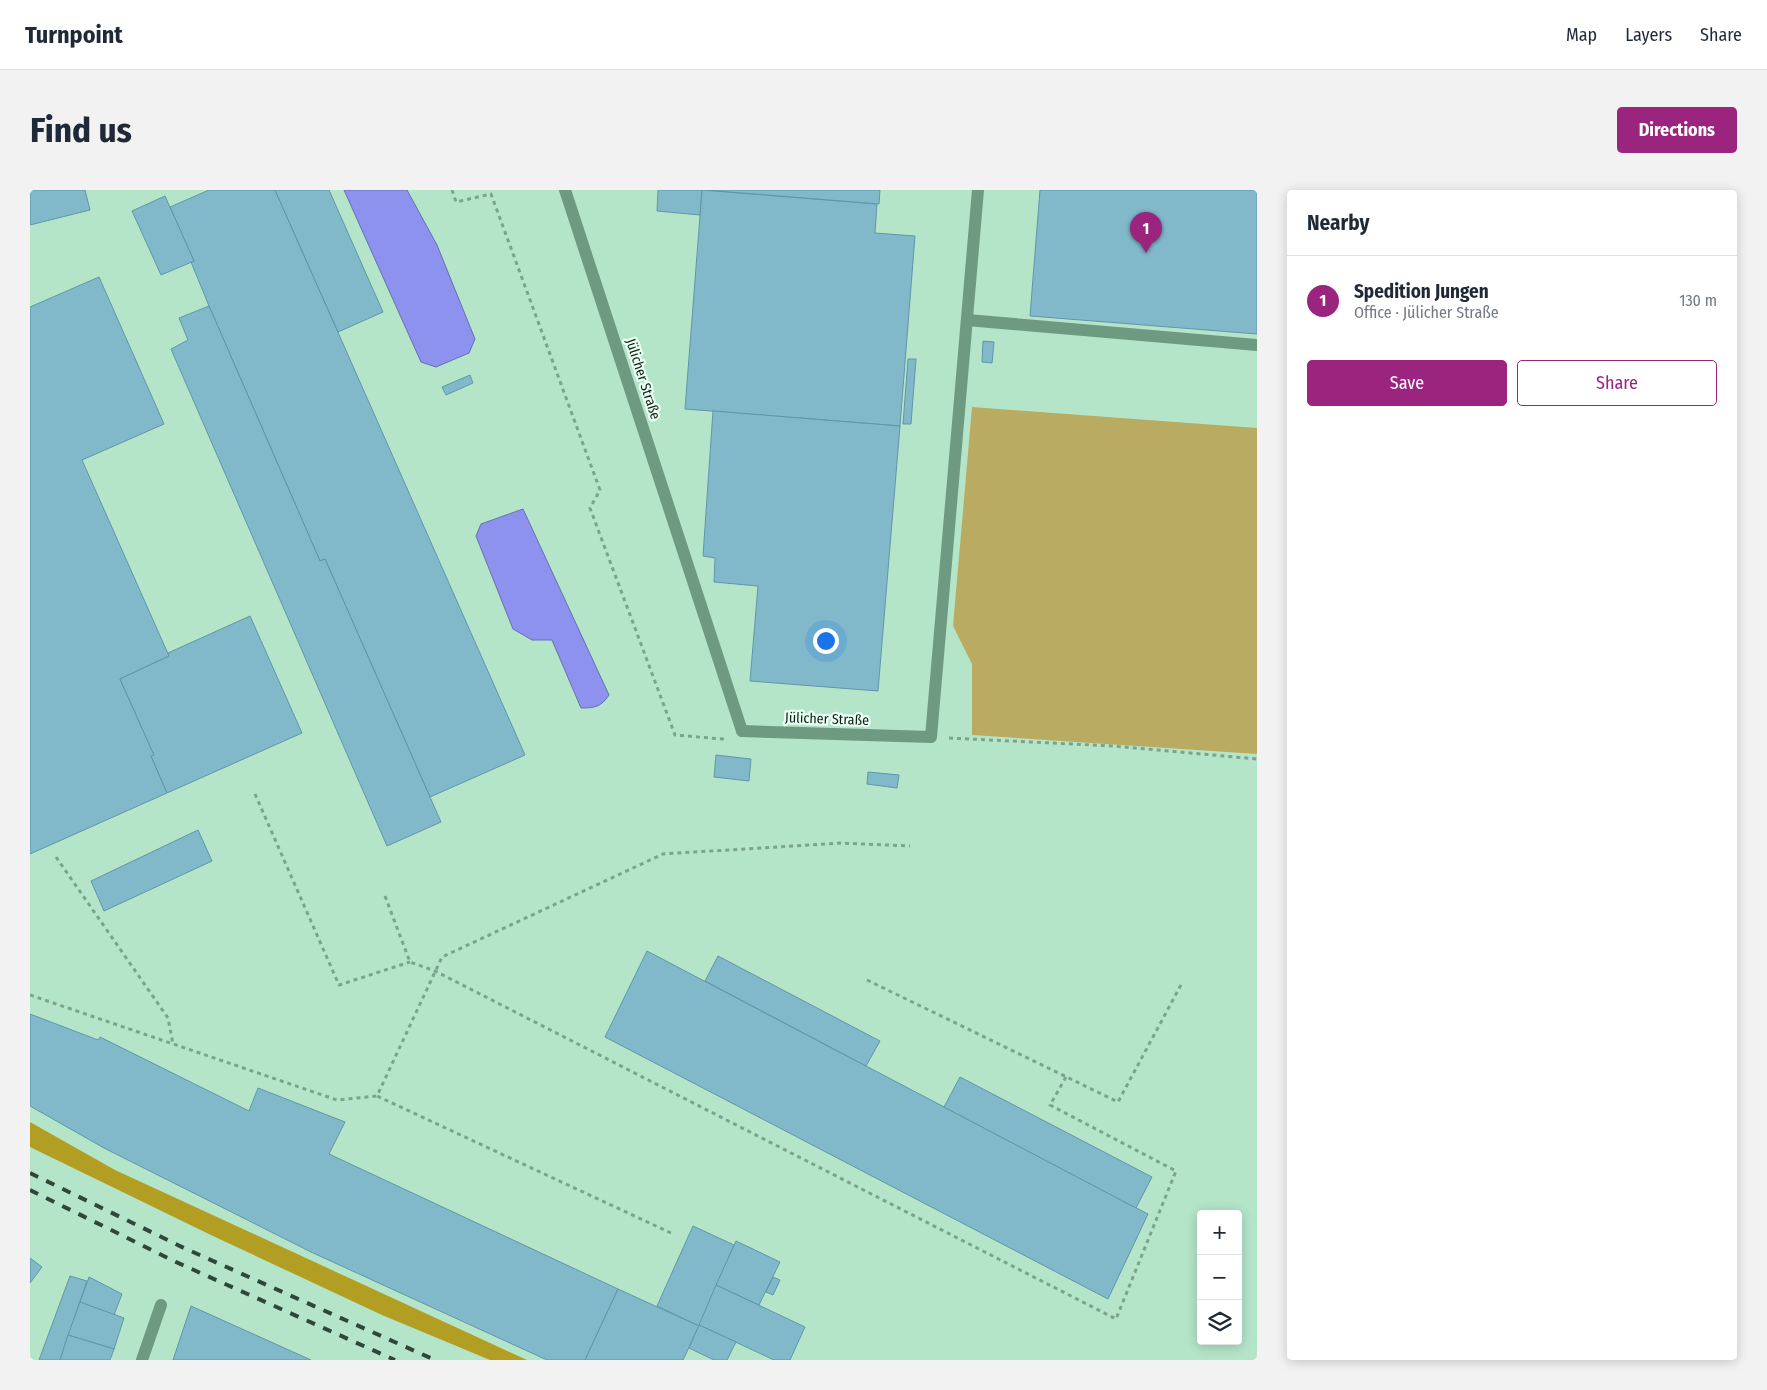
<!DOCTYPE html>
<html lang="en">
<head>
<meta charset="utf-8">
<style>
  :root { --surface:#fff; --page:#f2f2f3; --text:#1f2937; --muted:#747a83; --line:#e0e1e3; --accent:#9b247f }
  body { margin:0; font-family:"Fira Sans Condensed",sans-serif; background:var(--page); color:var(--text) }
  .controls { position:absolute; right:15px; bottom:15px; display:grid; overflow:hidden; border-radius:5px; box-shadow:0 2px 12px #0003 }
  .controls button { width:45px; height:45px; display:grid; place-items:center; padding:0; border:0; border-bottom:1px solid var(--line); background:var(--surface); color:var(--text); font:25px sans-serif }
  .you { position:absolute; left:795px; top:450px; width:18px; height:18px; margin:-12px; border:4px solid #fff; border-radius:50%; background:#1a73e8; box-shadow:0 0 0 8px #1a73e833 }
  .badge { display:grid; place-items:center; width:32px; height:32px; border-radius:50%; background:var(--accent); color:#fff; font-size:16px; font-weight:700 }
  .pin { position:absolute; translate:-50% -41px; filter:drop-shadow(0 1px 2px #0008) }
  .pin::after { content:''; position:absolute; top:26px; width:18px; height:15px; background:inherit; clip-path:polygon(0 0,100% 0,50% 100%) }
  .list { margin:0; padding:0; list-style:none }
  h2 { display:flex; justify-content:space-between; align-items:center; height:65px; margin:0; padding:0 20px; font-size:21px }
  h2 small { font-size:16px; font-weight:400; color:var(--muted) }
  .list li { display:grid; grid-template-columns:32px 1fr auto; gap:15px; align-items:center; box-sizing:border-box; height:90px; padding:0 20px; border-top:1px solid var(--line) }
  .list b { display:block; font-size:19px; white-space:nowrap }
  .list p { margin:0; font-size:16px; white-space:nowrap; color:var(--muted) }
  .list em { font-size:16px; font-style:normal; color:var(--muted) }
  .actions { display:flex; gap:10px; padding:15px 20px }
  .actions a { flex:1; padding:11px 0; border:1px solid var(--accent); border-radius:5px; text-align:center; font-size:18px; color:var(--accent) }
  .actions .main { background:var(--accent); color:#fff }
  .icon { flex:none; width:28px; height:28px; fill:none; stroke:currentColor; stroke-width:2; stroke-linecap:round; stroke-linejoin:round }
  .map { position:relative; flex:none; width:1227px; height:1170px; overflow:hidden; border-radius:5px }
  header { display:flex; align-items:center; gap:30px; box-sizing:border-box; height:70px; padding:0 25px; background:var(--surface); border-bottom:1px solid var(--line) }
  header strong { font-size:24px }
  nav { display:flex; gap:28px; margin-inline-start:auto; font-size:18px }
  .intro { display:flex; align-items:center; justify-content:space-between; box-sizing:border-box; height:120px; padding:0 30px }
  h1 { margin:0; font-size:35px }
  .button { padding:12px 22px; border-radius:5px; background:var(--accent); color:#fff; font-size:18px; font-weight:700 }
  main { display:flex; gap:30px; padding:0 30px }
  aside { flex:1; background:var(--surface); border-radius:5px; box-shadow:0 2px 12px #0003 }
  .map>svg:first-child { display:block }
  .green { fill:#b9ac62 }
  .forest { fill:#b29e23 }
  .water { fill:#8c92ee; stroke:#6670ad }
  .building { fill:#81b9cb; stroke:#5f97a8 }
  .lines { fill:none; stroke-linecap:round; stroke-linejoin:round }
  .path { stroke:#7ca38d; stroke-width:3; stroke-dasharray:4 4; stroke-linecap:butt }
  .lane { stroke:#6e9a81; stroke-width:12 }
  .street { stroke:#6e9a81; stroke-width:12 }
  .rail { stroke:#2e473a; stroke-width:4; stroke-dasharray:9 9; stroke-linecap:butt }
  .labels { text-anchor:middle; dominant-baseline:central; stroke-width:4.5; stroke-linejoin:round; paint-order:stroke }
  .street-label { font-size:14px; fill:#0d2016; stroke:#ebfef3 }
</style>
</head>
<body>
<header>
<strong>Turnpoint</strong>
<nav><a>Map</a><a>Layers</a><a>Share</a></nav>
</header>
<div class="intro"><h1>Find us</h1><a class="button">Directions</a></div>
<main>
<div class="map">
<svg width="1227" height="1170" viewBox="0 0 1227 1170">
  <rect width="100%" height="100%" fill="#b4e5c9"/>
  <path class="green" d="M942,217l285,21v326l-285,-19v-71l-19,-38z"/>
  <path class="forest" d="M0,932l85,48 412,190h-37l-108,-45 -169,-79 -183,-89z"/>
  <g class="water">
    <path d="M314,0h63l30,55 38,94 -6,14 -33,14 -15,-5z"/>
    <path d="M493,319l86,186c-8,12 -14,13 -28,13l-29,-68h-20l-19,-11 -37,-93 5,-12z"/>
  </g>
  <g class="building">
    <path d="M0,0h55l5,20 -60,15z"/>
    <path d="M179,0h66l250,565 -95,42 -105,-238 -5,2 -111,-255 -18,-44 3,-1 -24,-54z"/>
    <path d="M245,0h54l54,122 -45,20z"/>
    <path d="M628,0h44l-2,25 -43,-4z"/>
    <path d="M672,0l175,14 -2,29 40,3 -15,190 -215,-17z"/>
    <path d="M675,0h175l-1,14z"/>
    <path d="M1010,0h217v144l-227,-18z"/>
    <path d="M135,6l29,65 -33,14 -29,-64z"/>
    <path d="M69,87l65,147 -82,36 87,196 -49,23 34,76 -3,1 16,37 -137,61v-547z"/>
    <path d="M179,116l111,255 5,-2 116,263 -54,24 -216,-497 17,-9 -9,-22z"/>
    <path d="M953,151l11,1 -2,21 -10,-1z"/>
    <path d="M878,169h8l-5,65h-8z"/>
    <path d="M440,185l3,8 -27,12 -4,-8z"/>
    <path d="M683,221l187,15 -22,265 -128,-10 8,-95 -44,-4 1,-24 -12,-2z"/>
    <path d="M220,426l52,117 -135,60 -16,-37 3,-1 -34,-76 49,-23 -1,-3z"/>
    <path d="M686,565l35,4 -2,22 -35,-4z"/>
    <path d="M838,582l31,3 -2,13 -30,-4z"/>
    <path d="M168,640l14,31 -108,50 -13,-30z"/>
    <path d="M617,761l501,263 -40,85 -503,-262z"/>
    <path d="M688,766l162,85 -14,25 -161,-85z"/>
    <path d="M0,824l68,26 2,-3 149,74 9,-23 87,34 -16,32 289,135 -33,71h-38l-236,-108 -207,-104 -74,-42z"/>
    <path d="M930,887l192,100 -16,31 -192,-101z"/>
    <path d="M663,1036l41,19 -35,81 -42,-20z"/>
    <path d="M706,1051l44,21 -21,43 -43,-20z"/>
    <path d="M0,1068l12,9 -12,16z"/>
    <path d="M40,1086l17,5 -27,79h-21z"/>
    <path d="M59,1087l33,17 -8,21 -34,-13z"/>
    <path d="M743,1087l7,3 -7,15 -7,-3z"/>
    <path d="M686,1095l89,42 -15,33h-16l-75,-35z"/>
    <path d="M588,1099l81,37 -16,34h-98z"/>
    <path d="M50,1112l44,16 -10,31 -46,-14z"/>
    <path d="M161,1116l120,54h-138z"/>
    <path d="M669,1135l37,17 -9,18h-13l-25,-12z"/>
    <path d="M38,1145l46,14 -4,11h-50z"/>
  </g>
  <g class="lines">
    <g class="path">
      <path d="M422,0l4,12 35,-8 109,296 -10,18 85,227 47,4 3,-1"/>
      <path d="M919,548l164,8 144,13"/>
      <path d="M225,604l84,191 71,-23"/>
      <path d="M26,667l112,161 5,26"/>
      <path d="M355,706l25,66 25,9 681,348 60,-148 -126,-66 16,-28"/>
      <path d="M837,790l251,122 64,-119"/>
      <path d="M0,805l307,105 40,-4"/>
      <path d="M641,1043l-294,-137 65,-139 221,-103 177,-11 70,3"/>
    </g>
    <g class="lane">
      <path d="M535,0l177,541"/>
      <path d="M937,130l290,25"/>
    </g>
    <g class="street">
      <path d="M712,541l189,6 47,-547"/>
      <path d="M112,1170l19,-55"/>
    </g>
    <g class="rail">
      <path d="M0,983l154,75 251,112"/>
      <path d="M0,1000l146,72 219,98"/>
    </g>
  </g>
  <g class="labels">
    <g class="street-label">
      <text transform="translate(613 189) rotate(72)">Jülicher Straße</text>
      <text transform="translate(797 529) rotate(2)">Jülicher Straße</text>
    </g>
  </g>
</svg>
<div class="controls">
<button>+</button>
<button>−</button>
<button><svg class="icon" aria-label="layers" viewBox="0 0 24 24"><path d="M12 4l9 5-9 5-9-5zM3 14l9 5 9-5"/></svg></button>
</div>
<div class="you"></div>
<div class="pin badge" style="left:1116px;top:63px">1</div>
</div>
<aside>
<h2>Nearby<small></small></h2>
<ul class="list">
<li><span class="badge">1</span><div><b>Spedition Jungen</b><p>Office · Jülicher Straße</p></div><em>130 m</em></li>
</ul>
<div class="actions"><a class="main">Save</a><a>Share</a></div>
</aside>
</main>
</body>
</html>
